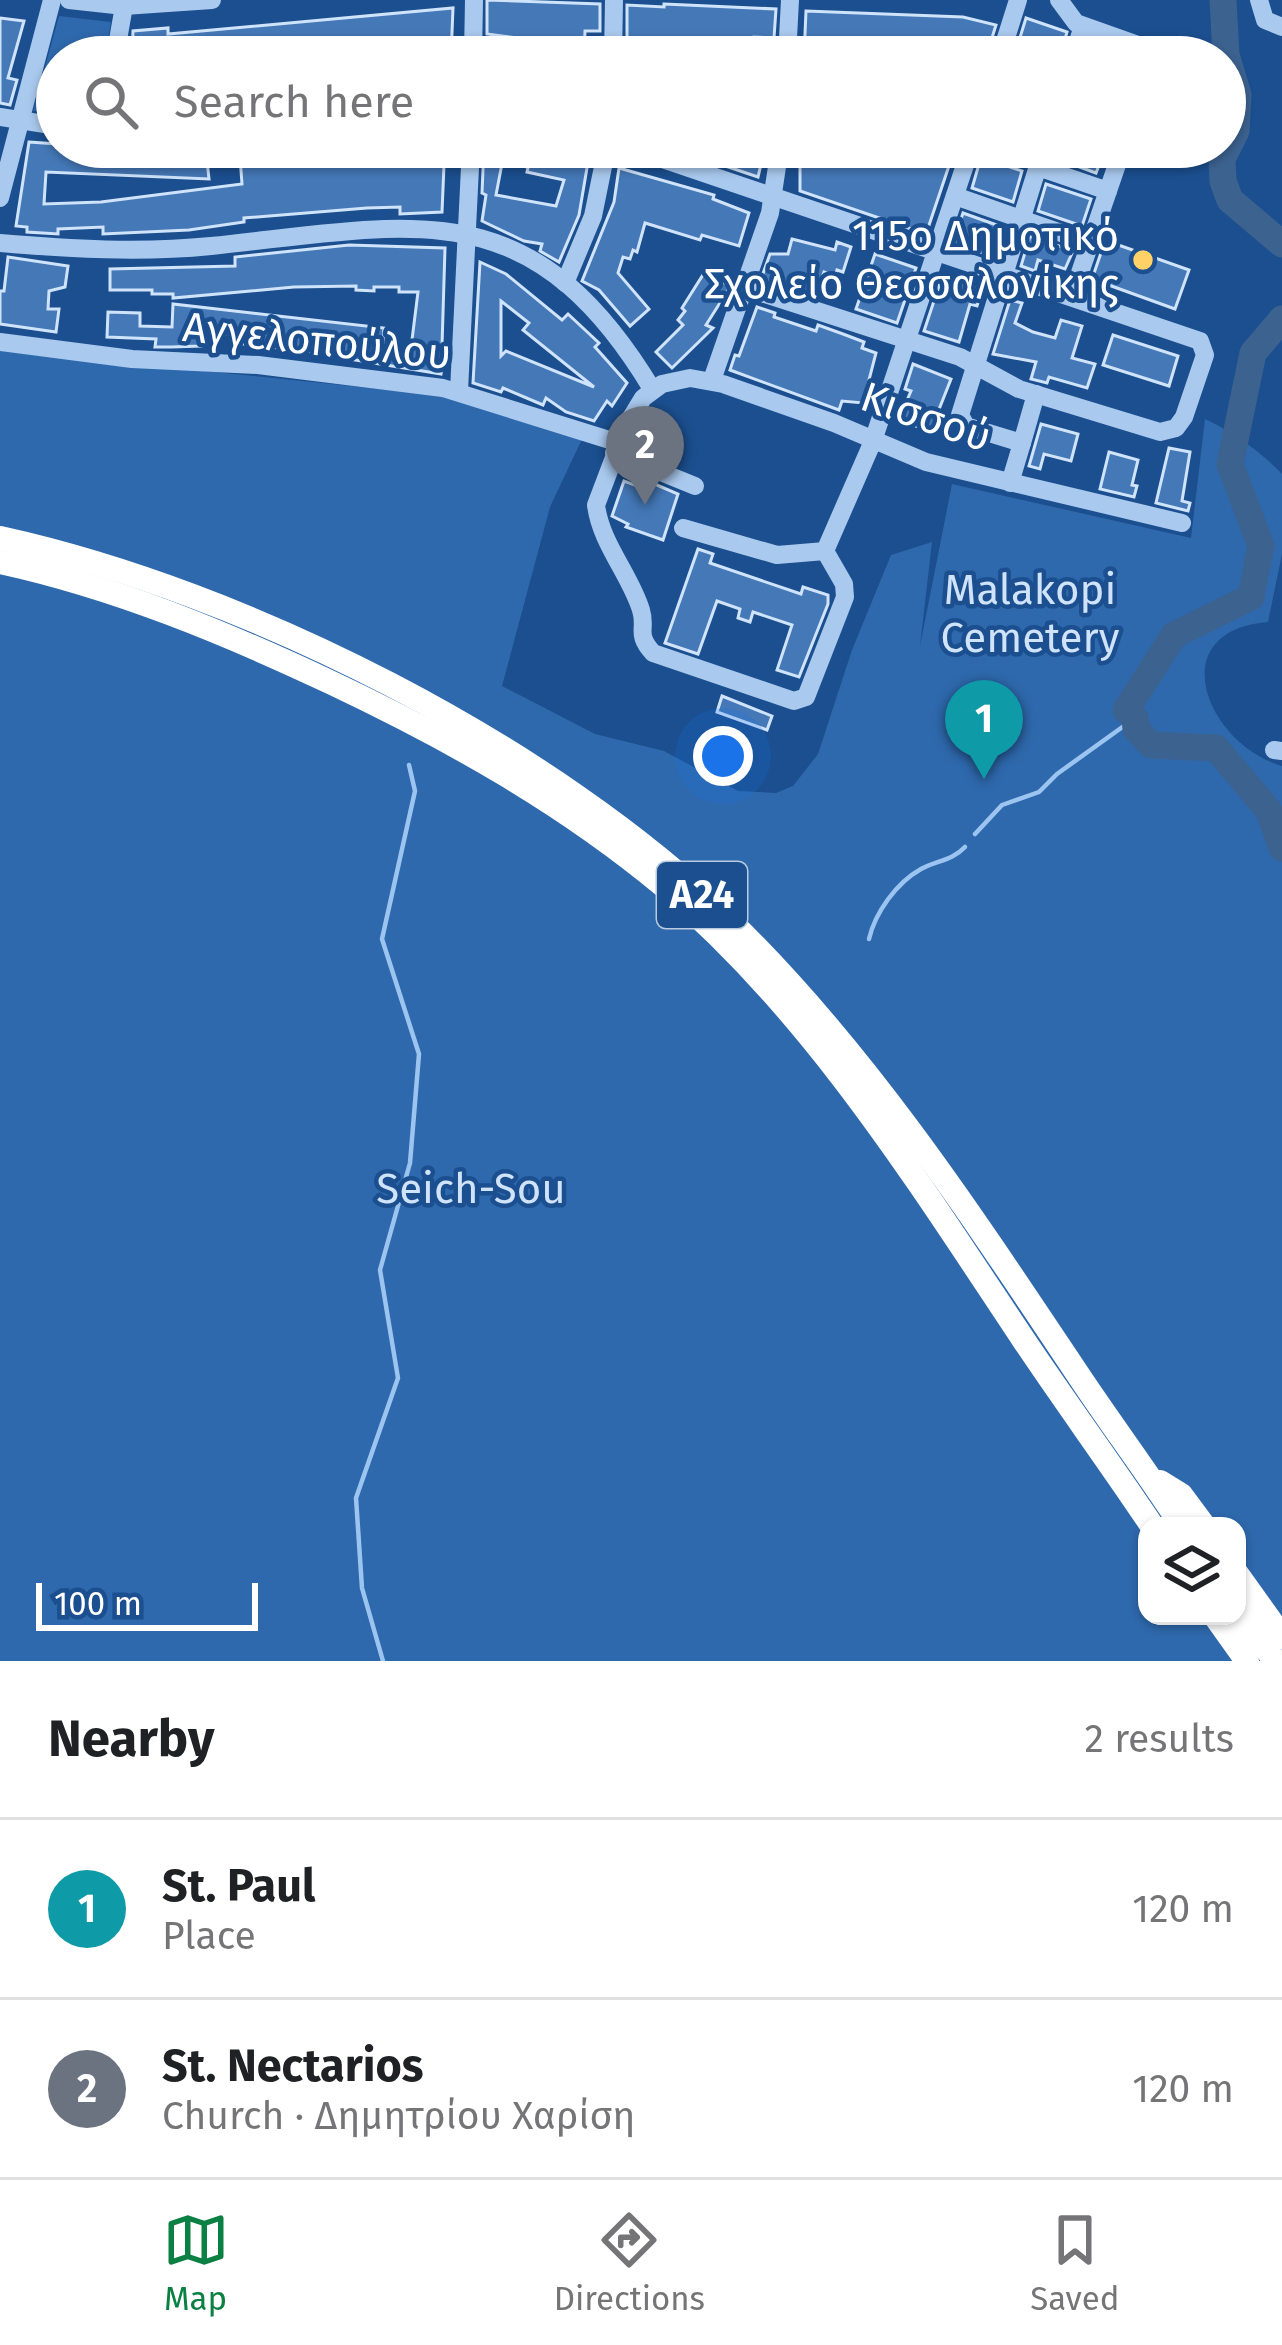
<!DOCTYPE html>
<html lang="en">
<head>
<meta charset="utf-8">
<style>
  :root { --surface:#fff; --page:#f2f2f2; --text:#202124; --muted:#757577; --line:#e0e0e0; --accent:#0b8043 }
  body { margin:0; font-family:"Fira Sans",sans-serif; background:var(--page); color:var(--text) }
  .controls { position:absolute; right:36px; bottom:36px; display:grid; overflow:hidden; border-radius:24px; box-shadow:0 3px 9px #0004 }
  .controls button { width:108px; height:108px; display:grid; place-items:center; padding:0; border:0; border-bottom:3px solid var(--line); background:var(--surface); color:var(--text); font:60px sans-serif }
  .scale { position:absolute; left:36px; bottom:30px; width:222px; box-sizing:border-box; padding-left:12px; border:6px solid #fff; border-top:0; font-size:33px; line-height:42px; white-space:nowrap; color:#fff; -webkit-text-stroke:9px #1b4f8f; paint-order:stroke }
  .you { position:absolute; left:723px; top:756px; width:42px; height:42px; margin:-30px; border:9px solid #fff; border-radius:50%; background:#1a73e8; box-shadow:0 0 0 18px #1a73e833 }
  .badge { display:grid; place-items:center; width:78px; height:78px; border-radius:50%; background:var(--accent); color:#fff; font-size:39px; font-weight:700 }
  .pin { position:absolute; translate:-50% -99px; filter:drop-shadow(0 3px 6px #0008) }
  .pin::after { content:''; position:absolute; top:63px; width:42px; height:36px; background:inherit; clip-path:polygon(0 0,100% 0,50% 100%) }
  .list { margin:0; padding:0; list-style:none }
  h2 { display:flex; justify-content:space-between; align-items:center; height:156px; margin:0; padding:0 48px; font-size:51px }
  h2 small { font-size:39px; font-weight:400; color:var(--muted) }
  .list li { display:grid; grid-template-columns:78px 1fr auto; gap:36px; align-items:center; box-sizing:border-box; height:180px; padding:0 48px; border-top:3px solid var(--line) }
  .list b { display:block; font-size:45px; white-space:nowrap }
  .list p { margin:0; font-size:39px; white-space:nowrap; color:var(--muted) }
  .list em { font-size:39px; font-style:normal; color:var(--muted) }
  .icon { flex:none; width:66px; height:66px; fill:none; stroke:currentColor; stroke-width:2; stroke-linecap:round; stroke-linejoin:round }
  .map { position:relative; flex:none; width:1282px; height:1661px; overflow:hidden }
  .search { position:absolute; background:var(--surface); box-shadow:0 3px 9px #0004; left:36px; right:36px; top:36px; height:132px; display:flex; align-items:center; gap:30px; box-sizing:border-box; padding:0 42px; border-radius:66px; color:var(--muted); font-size:45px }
  .sheet { height:516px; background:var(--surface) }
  nav { display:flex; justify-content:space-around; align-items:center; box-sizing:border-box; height:168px; border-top:3px solid var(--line); background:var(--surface); font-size:33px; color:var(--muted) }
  nav a { display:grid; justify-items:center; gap:6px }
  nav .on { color:var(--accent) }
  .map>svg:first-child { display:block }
  .green { fill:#2e69ad; fill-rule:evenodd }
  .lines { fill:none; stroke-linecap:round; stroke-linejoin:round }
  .stream { stroke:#9cc4f0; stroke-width:4.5 }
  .river { stroke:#3c6290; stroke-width:27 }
  .building { fill:#4478b7; stroke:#cfe3fa; stroke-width:3; fill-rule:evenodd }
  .minor { stroke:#a9c9ee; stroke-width:18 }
  .highway { stroke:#fff; stroke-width:24 }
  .poi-dot { fill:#ffd166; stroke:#1b4f8f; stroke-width:4.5 }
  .labels { text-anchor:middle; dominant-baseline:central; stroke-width:9; stroke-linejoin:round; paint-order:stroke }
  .shield { fill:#1b4f8f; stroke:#bbcadd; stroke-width:3 }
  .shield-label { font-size:39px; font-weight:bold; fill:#fff }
  .poi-label { font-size:42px; fill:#fff; stroke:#1b4f8f; text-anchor:end }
  .street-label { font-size:42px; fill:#fff; stroke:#1b4f8f }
  .park-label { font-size:42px; fill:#cfe3fa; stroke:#1b4f8f }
</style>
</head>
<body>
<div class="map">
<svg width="1282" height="1661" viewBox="0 0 1282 1661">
  <rect width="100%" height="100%" fill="#1b4f8f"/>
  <g class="green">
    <path d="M59,16l52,6 -6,35h-48v55l-24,-1z"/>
    <path d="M0,350l448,46 134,43 -32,68 -48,179 93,48 69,17 74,40 38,2 17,-7 25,-32 34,-104 39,-95 41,-13 -12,104 32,-162 239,54 14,-119c29,14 54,31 77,55v80l-14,68c-107,9 -62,122 14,144v895h-1282zM1147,1526h90v90h-90z"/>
  </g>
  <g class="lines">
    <g class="stream">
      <path d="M975,834l27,-29 37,-13 18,-18 78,-56"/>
      <path d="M869,939c6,-26 27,-56 52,-70 15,-8 32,-9 44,-22"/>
      <path d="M383,1661l-21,-73 -6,-90 42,-120 -18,-108 30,-107 9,-109 -37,-115 33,-148 -6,-26"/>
    </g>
    <g class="river">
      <path d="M1223,0l3,55 12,40 -2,36 -14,28 1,22 7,19 52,44"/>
      <path d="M1282,319l-29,34 -23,111 31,82 -10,51 -77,38 -48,75 9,8 1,11 15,16 65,3 53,63 13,37"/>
    </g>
  </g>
  <g class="building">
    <path d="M487,0l113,4v27h-15l-1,24 -8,-1 -11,-10 -78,-10z"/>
    <path d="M664,4l112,5 -2,29 -20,-1 -2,20 -125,-5v-47l37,2z"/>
    <path d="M453,8l-2,49h-30l2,-19 -218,19h-73l1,-26 35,-3v6z"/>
    <path d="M806,11l157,6 33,8 -10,32 -132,-11 1,-5 -24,-3 -4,19h-23z"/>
    <path d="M0,18l24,3 -16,57 9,2 -7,25 -10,-2z"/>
    <path d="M1026,18l41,14 -7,25h-46z"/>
    <path d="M29,142l28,2v3h392v17l-5,1 -2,47 -42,2v-7l-33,1 -123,10v4l-55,8 -86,4v-7l-45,2v5l-31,-2v-5l-11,-1zM240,157l2,27 -141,18 -57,2 2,-32 163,7 -2,-19z"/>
    <path d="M484,147h70l35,9 -10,59 -20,47 -19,-11 2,-7 -18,-3 -42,-20 4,-26 -4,-2zM504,153l24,15 -1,4 37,8 -8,26 -60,-11z"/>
    <path d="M669,147h96l-7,30z"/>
    <path d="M800,147h140l14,4 -28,83 -126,-43z"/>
    <path d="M984,147h32l-6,20 12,4 -9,31 -41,-14z"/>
    <path d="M1057,147h49l-10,26 -41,-15z"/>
    <path d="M619,168l95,27 -1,4 36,14 -10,33 -37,-11 -2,5 -55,-17 -8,29 -4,-2 -3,9 -7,-2 -5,16 31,36 -19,17 -31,-36 -17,-9 32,-79z"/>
    <path d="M1046,184l45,15 -9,27 -44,-15z"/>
    <path d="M963,213l42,15 -10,29 -42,-14z"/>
    <path d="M1030,236l43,15 -8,18 -27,-9 -3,11 -14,-5z"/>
    <path d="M792,239l43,11 2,-8 14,5 -8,25 -6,-2 -2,6 -11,-4 -8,24 -55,-17 9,-25h18z"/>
    <path d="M1110,242l79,28 -14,39 -83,-30 11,-32 4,1z"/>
    <path d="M349,245l96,3 -3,98 6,1 -1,7 -3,-3 -3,23 -92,-15v-3l-106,-12v-5h-13v-5l-28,-1 -1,13 -30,1h-16l1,-8 -49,-2 1,-25 32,1v13l32,1 1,-23 211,24 -2,23 21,2 9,-13 6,-48h-19v-5h-25v4l-18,-1v-4l-62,1 -121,11v-4h-21v-4h-42v-21l125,-3v-9z"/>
    <path d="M875,254l41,14 -19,55 -41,-14z"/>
    <path d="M8,257l60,9 -3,21 -16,4 -1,18h11l-3,23 -56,-8v-33h4z"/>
    <path d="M480,262l26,12 56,46 6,-6 31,29 -4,4 32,36 -15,23 -5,-5 -13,20 -28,-9 -20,-14 -3,7 -40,-17 -2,4 -28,-9zM501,301l28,22 -6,7 71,57 -88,-36 -5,5z"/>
    <path d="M706,270l24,17 -24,38 7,3 -41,40 -16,-16 27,-27 -5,-5 7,-9 -3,-3z"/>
    <path d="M942,277l40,13 -5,16 -7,-2 -11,38 -35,-11z"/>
    <path d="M1010,300l12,3 -7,20 18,9 22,6 6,-18 21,6 -10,32 23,6 -8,24 -38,-11 -2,6 -16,-4 5,-17 -43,-8z"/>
    <path d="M757,307l18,6 -1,4 42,14 2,-6 25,9 21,8 -2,6 14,5 -13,50 -21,-2 -3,9 -109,-40 5,-15 4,1z"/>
    <path d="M1113,335l65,21 -9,30 -66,-21z"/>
    <path d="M913,364l38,15 -21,53 -31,-13 12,-28 -6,-2z"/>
    <path d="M1041,424l37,10 -7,27 -27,-7 -4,15 -11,-3z"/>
    <path d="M1169,448l21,4 -8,49 8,2 -2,8 -32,-8z"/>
    <path d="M1109,452l29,8 -6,25 5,1 -3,11 -34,-8z"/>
    <path d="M643,479l35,15 -15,46 -37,-13 2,-3 -16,-8 12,-35 16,6z"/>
    <path d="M698,549l15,5 -3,9 91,31 2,-7 25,8v9l-29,73 -22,-7 15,-45 -39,-13 -3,10 -12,-4 2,-9 -23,-8 -19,53 -33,-11z"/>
    <path d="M722,696l50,20 -5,14 -50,-18z"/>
  </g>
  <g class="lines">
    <g class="minor">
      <path d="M69,0l55,6 88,-6"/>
      <path d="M1059,0l17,23 76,27 5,7"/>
      <path d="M1259,0l6,20 17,7"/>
      <path d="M473,46l90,11"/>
      <path d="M473,55l1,-55"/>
      <path d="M115,57l9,-51"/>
      <path d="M613,57l1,-57"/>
      <path d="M787,57l3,-57"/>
      <path d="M1000,57l18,-57"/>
      <path d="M1073,57l10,-31"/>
      <path d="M0,117l57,9"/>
      <path d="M627,147l573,194 5,14 -21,62 -8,11 -16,4 -141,-43 -59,-32 -217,-70"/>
      <path d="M1038,167l70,24"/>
      <path d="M955,196l135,47"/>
      <path d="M0,198l52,-198"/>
      <path d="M0,243c70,6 141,10 211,3 202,-21 319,-59 441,143"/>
      <path d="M565,283l28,-67 14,-69"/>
      <path d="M1072,296l51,-149"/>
      <path d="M0,342l132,17 126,6 185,23 176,55"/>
      <path d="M712,380l58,-167 10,-66"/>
      <path d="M459,391l12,-244"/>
      <path d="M1022,443l14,-49"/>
      <path d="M614,453l81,33"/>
      <path d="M1010,483l12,-40 -56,-17 -6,-11 84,-268"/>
      <path d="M683,528l94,27 48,-4 48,-110 98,-294"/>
      <path d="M825,551l19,33 1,13 -39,100 -12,4 -141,-48c-18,-20 -6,-23 -12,-43 -11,-36 -40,-66 -45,-105l30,-79 17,-28 19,-14 28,-6 33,6 111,39 92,39 256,61"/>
      <path d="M1274,750l8,1"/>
    </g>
    <g class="highway">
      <path d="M0,538c246,54 551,208 732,385 136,133 242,296 347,453 34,51 70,99 103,150"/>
      <path d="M0,562c115,25 226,71 332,121 118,56 231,119 332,203 148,125 253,294 359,453 42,63 87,124 129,187"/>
      <path d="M1160,1482l21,13 23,31"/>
      <path d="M1237,1574l45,63"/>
      <path d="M1237,1607l38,54"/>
      <path d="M1215,1616l32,45"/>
    </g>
  </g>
  <circle class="poi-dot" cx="1143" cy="260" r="12"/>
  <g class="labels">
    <rect class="shield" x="657" y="862" width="90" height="66" rx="9"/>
    <g class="shield-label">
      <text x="702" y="895">Α24</text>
    </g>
    <g class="poi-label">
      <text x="1119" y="236">115o Δημοτικό<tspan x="1119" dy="48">Σχολείο Θεσσαλονίκης</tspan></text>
    </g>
    <g class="street-label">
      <text transform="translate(317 341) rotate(6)">Αγγελοπούλου</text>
      <text transform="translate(926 417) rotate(19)">Κισσού</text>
    </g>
    <g class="park-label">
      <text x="1030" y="590">Malakopi<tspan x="1030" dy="48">Cemetery</tspan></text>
      <text x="471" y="1189">Seich-Sou</text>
    </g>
  </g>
</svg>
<div class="controls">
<button><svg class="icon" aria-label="layers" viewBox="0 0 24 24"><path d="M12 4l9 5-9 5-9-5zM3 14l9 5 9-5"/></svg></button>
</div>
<div class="scale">100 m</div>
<div class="you"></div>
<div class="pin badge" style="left:984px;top:779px;background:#0f9aa8">1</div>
<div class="pin badge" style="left:645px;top:505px;background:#6b7280">2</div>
<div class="search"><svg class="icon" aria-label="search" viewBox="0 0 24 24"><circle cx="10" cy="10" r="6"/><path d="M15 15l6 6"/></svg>Search here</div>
</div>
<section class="sheet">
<h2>Nearby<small>2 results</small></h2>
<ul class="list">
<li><span class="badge" style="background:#0f9aa8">1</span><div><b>St. Paul</b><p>Place</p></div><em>120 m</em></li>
<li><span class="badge" style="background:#6b7280">2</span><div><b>St. Nectarios</b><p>Church · Δημητρίου Χαρίση</p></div><em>120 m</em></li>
</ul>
</section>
<nav>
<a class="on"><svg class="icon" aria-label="map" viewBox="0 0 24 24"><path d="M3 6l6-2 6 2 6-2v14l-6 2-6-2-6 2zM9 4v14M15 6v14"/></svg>Map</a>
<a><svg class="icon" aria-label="directions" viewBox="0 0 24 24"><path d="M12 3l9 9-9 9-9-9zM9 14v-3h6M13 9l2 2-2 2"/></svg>Directions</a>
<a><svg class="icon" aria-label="saved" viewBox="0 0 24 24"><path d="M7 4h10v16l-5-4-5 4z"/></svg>Saved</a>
</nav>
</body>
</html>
